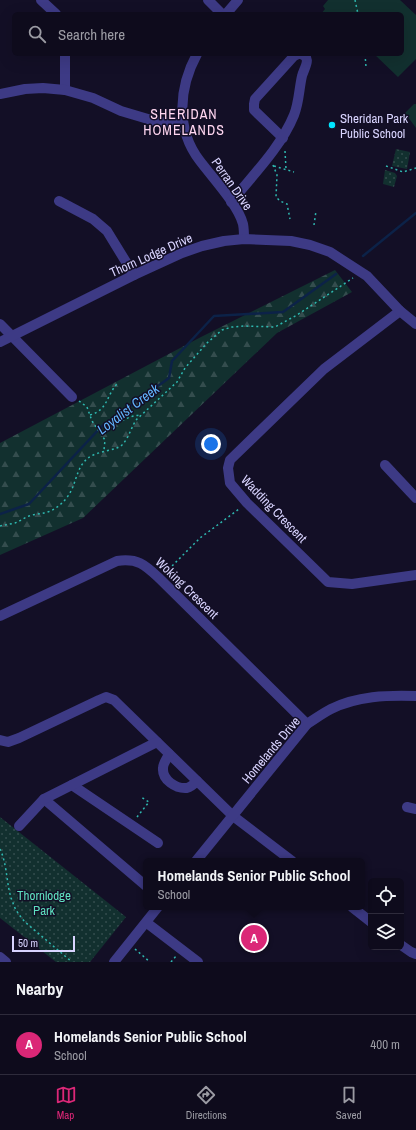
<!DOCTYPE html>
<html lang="en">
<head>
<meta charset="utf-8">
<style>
  :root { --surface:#0e0b1c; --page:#171425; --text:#f1f3f6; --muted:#9b9ba3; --line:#2e2b3b; --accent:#db2777 }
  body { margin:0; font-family:"Archivo Narrow",sans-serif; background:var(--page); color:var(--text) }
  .controls { position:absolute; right:12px; bottom:12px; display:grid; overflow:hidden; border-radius:6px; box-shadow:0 4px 16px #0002 }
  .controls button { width:36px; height:36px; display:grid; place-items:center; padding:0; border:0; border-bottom:1px solid var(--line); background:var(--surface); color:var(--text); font:20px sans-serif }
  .scale { position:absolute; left:12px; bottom:10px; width:63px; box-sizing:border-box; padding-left:4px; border:2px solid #d9d4ff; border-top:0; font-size:11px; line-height:14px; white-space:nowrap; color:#d9d4ff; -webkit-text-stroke:3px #130f26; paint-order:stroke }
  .you { position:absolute; left:211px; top:444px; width:14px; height:14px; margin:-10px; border:3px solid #fff; border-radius:50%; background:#1a73e8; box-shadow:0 0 0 6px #1a73e833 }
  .badge { display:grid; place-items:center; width:26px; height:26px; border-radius:50%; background:var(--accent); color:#fff; font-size:13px; font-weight:700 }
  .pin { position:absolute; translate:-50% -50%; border:2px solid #fff; box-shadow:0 1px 4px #0006 }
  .popup { position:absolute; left:143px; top:858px; width:222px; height:52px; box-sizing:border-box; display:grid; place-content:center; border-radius:6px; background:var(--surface); filter:drop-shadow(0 1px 3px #0005); font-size:13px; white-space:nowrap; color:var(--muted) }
  .popup b { font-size:15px; color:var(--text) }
  .popup::after { content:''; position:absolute; left:50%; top:100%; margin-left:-8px; border:8px solid transparent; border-top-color:var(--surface) }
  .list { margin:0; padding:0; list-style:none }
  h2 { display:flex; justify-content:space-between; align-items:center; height:52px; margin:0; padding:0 16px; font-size:17px }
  h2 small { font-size:13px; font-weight:400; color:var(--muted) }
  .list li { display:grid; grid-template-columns:26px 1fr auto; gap:12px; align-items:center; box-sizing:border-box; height:60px; padding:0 16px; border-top:1px solid var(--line) }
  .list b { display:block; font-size:15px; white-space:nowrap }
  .list p { margin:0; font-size:13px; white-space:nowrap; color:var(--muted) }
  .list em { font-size:13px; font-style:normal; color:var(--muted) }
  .icon { flex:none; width:22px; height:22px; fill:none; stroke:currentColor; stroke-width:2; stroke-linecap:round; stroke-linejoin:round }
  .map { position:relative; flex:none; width:416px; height:962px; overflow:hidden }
  .search { position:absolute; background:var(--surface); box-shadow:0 4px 16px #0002; left:12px; right:12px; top:12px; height:44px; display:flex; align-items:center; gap:10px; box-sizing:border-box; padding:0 14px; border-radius:6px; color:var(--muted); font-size:15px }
  .sheet { height:112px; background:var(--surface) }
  nav { display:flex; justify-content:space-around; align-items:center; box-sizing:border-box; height:56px; border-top:1px solid var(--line); background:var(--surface); font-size:11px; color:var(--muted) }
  nav a { display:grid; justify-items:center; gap:2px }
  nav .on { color:var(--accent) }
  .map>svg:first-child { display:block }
  .grass { fill:#12302f }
  .forest { fill:url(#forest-firs) }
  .park { fill:url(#park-dots) }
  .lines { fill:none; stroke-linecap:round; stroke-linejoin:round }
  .stream { stroke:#0c2248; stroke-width:2.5 }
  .path { stroke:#2fb8b0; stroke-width:1.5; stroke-dasharray:2 3; stroke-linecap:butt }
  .minor { stroke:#3d3a85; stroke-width:10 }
  .poi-dot { fill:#00e5ff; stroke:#130f26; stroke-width:1.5 }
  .labels { text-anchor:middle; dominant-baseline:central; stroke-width:3; stroke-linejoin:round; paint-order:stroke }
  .poi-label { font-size:13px; fill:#d9d4ff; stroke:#130f26; text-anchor:start }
  .street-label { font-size:13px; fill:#d9d4ff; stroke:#130f26 }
  .park-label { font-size:13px; fill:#5fe0c0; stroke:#130f26 }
  .neighbourhood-label { font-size:14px; letter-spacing:1px; fill:#ffd6f0; stroke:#130f26 }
  .water-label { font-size:14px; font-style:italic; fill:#62b6ff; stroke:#130f26 }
</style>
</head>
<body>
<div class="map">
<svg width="416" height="962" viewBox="0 0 416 962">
  <defs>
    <pattern id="forest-firs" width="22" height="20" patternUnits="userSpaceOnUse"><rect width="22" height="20" fill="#12302f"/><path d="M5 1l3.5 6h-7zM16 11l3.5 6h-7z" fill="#344d4e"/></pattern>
    <pattern id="park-dots" width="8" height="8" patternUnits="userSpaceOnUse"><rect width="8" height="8" fill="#12302f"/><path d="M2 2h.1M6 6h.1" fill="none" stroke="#344d4e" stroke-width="1.8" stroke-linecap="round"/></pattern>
  </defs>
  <rect width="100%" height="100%" fill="#130f26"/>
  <g class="grass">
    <path d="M328,0h72l16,15v44l-18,18 -24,-23h28v-40h-81l4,-5 -2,-3z"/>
    <path d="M414,104h2v24l-11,-15z"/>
  </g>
  <path class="forest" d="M335,270l17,22 -75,41 -194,185 -83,37v-112l201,-106z"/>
  <g class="park">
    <path d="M396,149l14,3 -3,17 -15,-3z"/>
    <path d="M385,170l10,3 2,3 -3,11 -11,-3z"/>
    <path d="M0,817l126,100 -36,45h-34l-56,-44z"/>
  </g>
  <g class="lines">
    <g class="stream">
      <path d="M363,256l53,-43"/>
      <path d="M0,514l29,-10 72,-77 68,-49 3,-17 42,-45 69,-4 53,-38"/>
    </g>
    <g class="path">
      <path d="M355,0l3,14"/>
      <path d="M365,54l1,13"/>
      <path d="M285,151l1,18"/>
      <path d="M273,165l4,10 -1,22 4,4 7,3 3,15"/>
      <path d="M274,166l20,6"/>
      <path d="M386,166l17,6 13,-4"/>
      <path d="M314,225l2,-14"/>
      <path d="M79,401l8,6 5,14 13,19 -1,10"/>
      <path d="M90,415c18,-5 16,-19 27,-31"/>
      <path d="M102,435c11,-9 24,-19 38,-20"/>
      <path d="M0,526c5,-1 10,-2 15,-3 5,-2 9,-5 14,-7 5,-2 10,-2 15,-3 11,-2 22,-12 27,-22 6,-12 6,-24 17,-33 9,-7 27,-7 34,-13 7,-7 9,-18 15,-26l40,-37 8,-14 22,-25 15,-13 10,-3 12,-1 31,1 22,-12 56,-37"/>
      <path d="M165,573l35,-35 39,-29"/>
      <path d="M137,817l12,-15 -8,-5"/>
      <path d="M0,849c8,17 6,38 13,54 2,7 7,13 12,19l47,40"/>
      <path d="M135,949l15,13"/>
      <path d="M171,962l5,-6"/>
    </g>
    <g class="minor">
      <path d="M41,0l15,14"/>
      <path d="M208,0l14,14"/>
      <path d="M226,14l12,-14"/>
      <path d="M197,54c-18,33 -22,75 3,107 12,16 38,44 43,63 1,5 1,10 1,15"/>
      <path d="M65,90v-36"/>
      <path d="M0,94l25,-5 18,-1 22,2 28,8 28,13 37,11 25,1"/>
      <path d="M283,138l-29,-28v-6l1,-5 39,-43 4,-2"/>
      <path d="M59,201l34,18 14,12 27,44"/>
      <path d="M231,202c22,-27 50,-55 63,-87 5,-12 5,-26 8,-39 2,-8 11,-19 -2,-22"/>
      <path d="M400,311l-76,58 -94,91 -2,8 2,15 17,20 81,79 24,2 64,-9"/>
      <path d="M0,324l72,73"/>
      <path d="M0,342l134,-67 48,-22 20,-7 22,-5 20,-2 47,2 19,4 20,7 37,24 33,35 16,13"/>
      <path d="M385,465l31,33"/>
      <path d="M0,616l117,-55c21,-3 28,4 42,17l148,146"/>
      <path d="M0,740l8,2 11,-4 80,-38 7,-3 8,3 119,116 59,45"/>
      <path d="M169,754c-2,5 -6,9 -6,14 -1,12 13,21 24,20 4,-1 7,-4 10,-7"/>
      <path d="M72,785l86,58"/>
      <path d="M44,799l102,87"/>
      <path d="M407,807l9,2"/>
      <path d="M19,826l25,-27 113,-57"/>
      <path d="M196,861l111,-137c8,-5 16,-11 24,-15 26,-13 56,-14 85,-13"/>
      <path d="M352,907l19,15"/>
      <path d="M147,923l51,39"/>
      <path d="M401,945l10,7 5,2"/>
      <path d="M0,957l6,5"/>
      <path d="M114,962l44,-55"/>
    </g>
  </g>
  <circle class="poi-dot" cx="332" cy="125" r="4"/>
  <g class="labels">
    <g class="poi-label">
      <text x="340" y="118">Sheridan Park<tspan x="340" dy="15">Public School</tspan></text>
    </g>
    <g class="street-label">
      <text transform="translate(232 184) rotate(55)">Perran Drive</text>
      <text transform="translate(151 255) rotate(-24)">Thorn Lodge Drive</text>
      <text transform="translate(274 509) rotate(46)">Wadding Crescent</text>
      <text transform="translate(187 588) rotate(44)">Woking Crescent</text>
      <text transform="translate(271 750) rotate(-50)">Homelands Drive</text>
    </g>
    <g class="park-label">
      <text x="44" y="895">Thornlodge<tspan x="44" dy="15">Park</tspan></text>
    </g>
    <g class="neighbourhood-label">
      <text x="184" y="114">SHERIDAN<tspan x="184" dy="16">HOMELANDS</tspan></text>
    </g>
    <g class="water-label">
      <text transform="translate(128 409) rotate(-37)">Loyalist Creek</text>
    </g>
  </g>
</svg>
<div class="controls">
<button><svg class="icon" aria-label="locate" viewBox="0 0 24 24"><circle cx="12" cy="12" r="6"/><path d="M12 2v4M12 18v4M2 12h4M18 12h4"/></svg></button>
<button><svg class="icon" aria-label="layers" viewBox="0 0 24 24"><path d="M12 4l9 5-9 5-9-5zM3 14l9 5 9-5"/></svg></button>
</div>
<div class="scale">50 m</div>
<div class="you"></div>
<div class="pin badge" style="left:254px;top:938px">A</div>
<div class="popup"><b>Homelands Senior Public School</b>School</div>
<div class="search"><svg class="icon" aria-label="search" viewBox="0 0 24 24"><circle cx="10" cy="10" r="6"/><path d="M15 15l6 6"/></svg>Search here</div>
</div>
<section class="sheet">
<h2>Nearby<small></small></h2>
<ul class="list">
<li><span class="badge">A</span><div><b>Homelands Senior Public School</b><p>School</p></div><em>400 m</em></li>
</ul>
</section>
<nav>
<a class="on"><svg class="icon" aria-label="map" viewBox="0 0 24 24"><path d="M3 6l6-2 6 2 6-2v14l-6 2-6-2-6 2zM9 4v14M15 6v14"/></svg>Map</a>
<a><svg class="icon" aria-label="directions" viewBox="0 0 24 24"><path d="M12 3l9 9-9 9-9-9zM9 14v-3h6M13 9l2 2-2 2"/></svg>Directions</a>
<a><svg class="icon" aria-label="saved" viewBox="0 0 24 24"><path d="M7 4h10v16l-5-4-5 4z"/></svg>Saved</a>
</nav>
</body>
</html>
